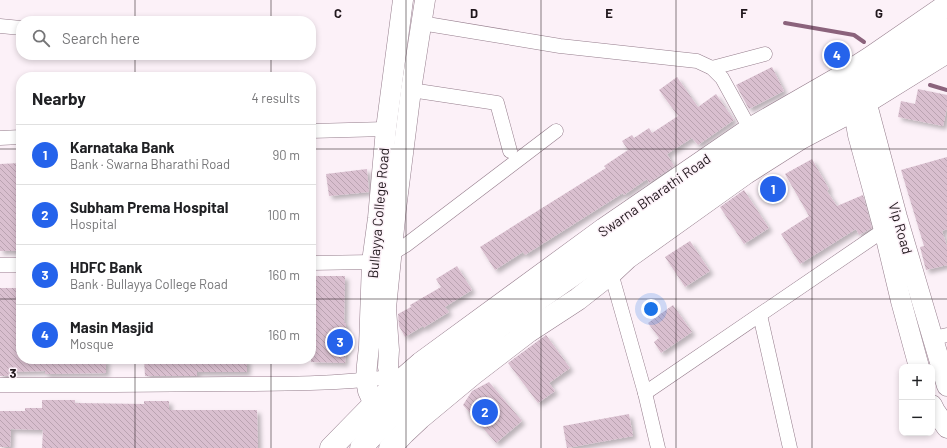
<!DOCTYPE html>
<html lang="en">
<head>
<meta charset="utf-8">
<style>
  :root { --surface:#fff; --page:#f6f6f6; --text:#202124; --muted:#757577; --line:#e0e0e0; --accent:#2563eb }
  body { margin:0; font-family:Barlow,sans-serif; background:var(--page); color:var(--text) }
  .controls { position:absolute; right:12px; bottom:12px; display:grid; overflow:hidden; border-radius:8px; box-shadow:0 2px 6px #0003 }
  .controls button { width:36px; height:36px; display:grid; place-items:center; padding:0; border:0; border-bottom:1px solid var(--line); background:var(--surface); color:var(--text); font:20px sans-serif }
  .you { position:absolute; left:651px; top:309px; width:14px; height:14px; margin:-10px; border:3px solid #fff; border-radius:50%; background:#1a73e8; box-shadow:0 0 0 6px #1a73e833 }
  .badge { display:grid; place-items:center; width:26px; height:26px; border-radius:50%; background:var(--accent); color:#fff; font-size:13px; font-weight:700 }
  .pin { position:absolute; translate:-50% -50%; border:2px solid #fff; box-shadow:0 1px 4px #0006 }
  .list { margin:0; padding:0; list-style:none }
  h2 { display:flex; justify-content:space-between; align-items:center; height:52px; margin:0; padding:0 16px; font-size:17px }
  h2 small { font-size:13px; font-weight:400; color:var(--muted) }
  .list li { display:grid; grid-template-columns:26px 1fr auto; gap:12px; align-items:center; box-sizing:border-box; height:60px; padding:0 16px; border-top:1px solid var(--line) }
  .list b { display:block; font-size:15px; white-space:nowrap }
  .list p { margin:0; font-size:13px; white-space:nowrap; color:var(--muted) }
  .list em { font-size:13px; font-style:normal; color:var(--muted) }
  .icon { flex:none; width:22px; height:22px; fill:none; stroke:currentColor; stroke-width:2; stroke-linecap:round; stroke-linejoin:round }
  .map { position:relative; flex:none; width:947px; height:448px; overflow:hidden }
  .search { position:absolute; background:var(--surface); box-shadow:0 2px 6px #0003; left:16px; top:16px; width:300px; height:44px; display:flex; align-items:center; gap:10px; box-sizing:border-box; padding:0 14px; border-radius:16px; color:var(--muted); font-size:15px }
  .panel { position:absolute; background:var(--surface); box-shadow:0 2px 6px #0003; left:16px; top:72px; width:300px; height:292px; border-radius:16px }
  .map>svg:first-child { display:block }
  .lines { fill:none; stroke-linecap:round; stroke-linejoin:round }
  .stream { stroke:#8b637c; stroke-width:4 }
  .building { fill:url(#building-back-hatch); filter:url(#shadow) }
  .minor-casing { stroke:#957d8c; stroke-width:15 }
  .secondary-casing { stroke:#957d8c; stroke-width:21 }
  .primary-casing { stroke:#957d8c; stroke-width:23 }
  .minor { stroke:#fff; stroke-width:14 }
  .secondary { stroke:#fff; stroke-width:20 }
  .primary { stroke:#fff; stroke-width:22 }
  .grid { fill:none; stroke:#20171c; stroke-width:1; stroke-opacity:0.55 }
  .labels { text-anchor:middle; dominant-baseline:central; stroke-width:3; stroke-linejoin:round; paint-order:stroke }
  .street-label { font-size:14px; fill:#20171c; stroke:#fcf1f8 }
  .grid-label { font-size:13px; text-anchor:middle; font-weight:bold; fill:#20171c; stroke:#fcf1f8; stroke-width:3; stroke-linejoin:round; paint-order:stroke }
</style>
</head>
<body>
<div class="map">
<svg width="947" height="448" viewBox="0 0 947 448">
  <defs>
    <pattern id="building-back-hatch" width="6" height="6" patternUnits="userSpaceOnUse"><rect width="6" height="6" fill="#d9bfcf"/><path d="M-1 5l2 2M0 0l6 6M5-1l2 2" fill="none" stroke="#baa3b1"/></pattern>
    <filter id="shadow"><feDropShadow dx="3.5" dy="3.5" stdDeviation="2" flood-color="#0004"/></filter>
  </defs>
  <rect width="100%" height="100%" fill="#fcf1f8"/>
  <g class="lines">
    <g class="stream">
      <path d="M785,23l69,12 10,7"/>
      <path d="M930,85l17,5"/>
    </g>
  </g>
  <g class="building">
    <path d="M772,67l12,24 -35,18 -13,-24z"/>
    <path d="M677,77l21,30 18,-13 18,26 -36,25 -6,-7 -25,16 7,12 -25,17 -2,-4 -23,16 -1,-2 -98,62 -2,-3 -28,18 -15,-23 126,-79 -2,-2 24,-16 -6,-9 10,-6 2,3 15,-10 3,5 26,-17 -19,-26z"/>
    <path d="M918,89l29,6v12l-4,19 -45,-9 3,-16 14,3z"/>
    <path d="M947,157v72l-5,2 5,15v19l-21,5 -6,-23 4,-1 -23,-76z"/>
    <path d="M812,159l17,30 -2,2 10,15 26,-11 9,33 -13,7 -3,-6 -56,35 -19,-30 28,-18 -24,-42z"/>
    <path d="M21,163v40h-2l1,48h-20v-87z"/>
    <path d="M367,169l2,23 -40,4 -3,-22z"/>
    <path d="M744,190l25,38 -25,16 -24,-37z"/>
    <path d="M690,241l20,30 -25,16 -20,-30z"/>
    <path d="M457,266l15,24 -27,17 4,5 -26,16v-2l-18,11 -6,-11 -1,-12 13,-7 -1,-2 31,-18 -5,-8z"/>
    <path d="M311,276h34l-1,47h2l-1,40 -34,-1z"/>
    <path d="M0,288h16l1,47h4v24h85v14l-61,1v-3l-35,1v4h-10z"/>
    <path d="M673,305l19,27 -31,21 -7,-11 5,-4 -11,-15z"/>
    <path d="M546,335l24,33 -21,15 6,8 -17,12 -30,-40z"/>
    <path d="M144,359h103v13h-50v4h-52z"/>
    <path d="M489,382l33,39 -26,22 -33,-38 9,-14z"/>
    <path d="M42,400h33v3l69,1v-3h25v9h88l1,38h-216l1,-18 -32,-1 -1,18h-10v-36h25v-3h17z"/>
    <path d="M629,414l4,22 -66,12 -4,-22z"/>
  </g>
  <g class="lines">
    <g class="minor-casing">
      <g id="minor">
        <path d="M421,23l139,23 137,15 15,7 10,10 28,51"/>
        <path d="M0,26l21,2"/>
        <path d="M712,68l53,-14"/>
        <path d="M411,90l86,13 13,48"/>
        <path d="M311,131l75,-2"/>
        <path d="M0,138l21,-1"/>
        <path d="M391,254l15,-9 150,-114"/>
        <path d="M311,263l61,-1"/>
        <path d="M0,265h21"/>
        <path d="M611,273l34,120 13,55"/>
        <path d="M760,315l30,133"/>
        <path d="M933,338l14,-3"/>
        <path d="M0,385c77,0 153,0 230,-1 53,0 107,0 160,-7"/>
        <path d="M645,393l239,-163"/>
      </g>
    </g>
    <g class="secondary-casing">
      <g id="secondary">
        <path d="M858,90l11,22 28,105 50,169"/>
        <path d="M845,97l7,14 3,7 3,17 26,95 17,71 18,66"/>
        <path d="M402,399l-10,-11 -4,-21 1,-17 -3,-42 10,-99 15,-119 14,-90"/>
        <path d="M932,405l3,6 12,17"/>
        <path d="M383,416l-9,-12 -6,-13 -2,-11 1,-15 2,-18 3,-85 6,-44 8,-89 17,-129"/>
      </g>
    </g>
    <g class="primary-casing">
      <g id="primary">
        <path d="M331,448l43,-44 47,-41 183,-134 146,-100 87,-50 33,-21 77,-53"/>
        <path d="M361,448l26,-28 18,-17 98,-79 110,-77 189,-129 65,-36 80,-53"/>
        <path d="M390,448l14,-15 16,-15 53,-44 56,-43 49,-32 33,-26 16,-15 119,-85 55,-35 51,-27 95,-59"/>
      </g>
    </g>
    <use href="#minor" class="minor"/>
    <use href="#secondary" class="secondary"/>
    <use href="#primary" class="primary"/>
  </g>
  <path class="grid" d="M135,0v21M271,0v21M406,0v448M541,0v448M676,0v448M812,0v448M135,55v22M271,55v22M0,149h21M311,149h636M0,299h21M311,299h636M135,359v89M271,359v89"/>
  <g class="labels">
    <g class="street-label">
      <text transform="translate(654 195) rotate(-35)">Swarna Bharathi Road</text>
      <text transform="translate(378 213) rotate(-85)">Bullayya College Road</text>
      <text transform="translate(901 228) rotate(74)">Vip Road</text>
    </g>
  </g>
  <g class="grid-label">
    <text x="338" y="18">C</text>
    <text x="474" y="18">D</text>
    <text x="609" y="18">E</text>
    <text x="744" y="18">F</text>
    <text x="879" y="18">G</text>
    <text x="13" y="378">3</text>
  </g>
</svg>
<div class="controls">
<button>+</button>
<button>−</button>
</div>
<div class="you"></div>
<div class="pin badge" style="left:773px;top:189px">1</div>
<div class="pin badge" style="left:485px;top:412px">2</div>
<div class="pin badge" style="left:340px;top:342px">3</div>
<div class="pin badge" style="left:837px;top:55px">4</div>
<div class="search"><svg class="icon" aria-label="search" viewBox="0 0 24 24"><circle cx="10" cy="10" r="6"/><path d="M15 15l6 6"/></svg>Search here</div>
<section class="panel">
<h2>Nearby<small>4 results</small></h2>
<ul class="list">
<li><span class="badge">1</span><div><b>Karnataka Bank</b><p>Bank · Swarna Bharathi Road</p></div><em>90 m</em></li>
<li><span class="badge">2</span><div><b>Subham Prema Hospital</b><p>Hospital</p></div><em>100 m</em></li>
<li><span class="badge">3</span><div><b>HDFC Bank</b><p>Bank · Bullayya College Road</p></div><em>160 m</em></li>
<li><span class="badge">4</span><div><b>Masin Masjid</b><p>Mosque</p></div><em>160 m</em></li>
</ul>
</section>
</div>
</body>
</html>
